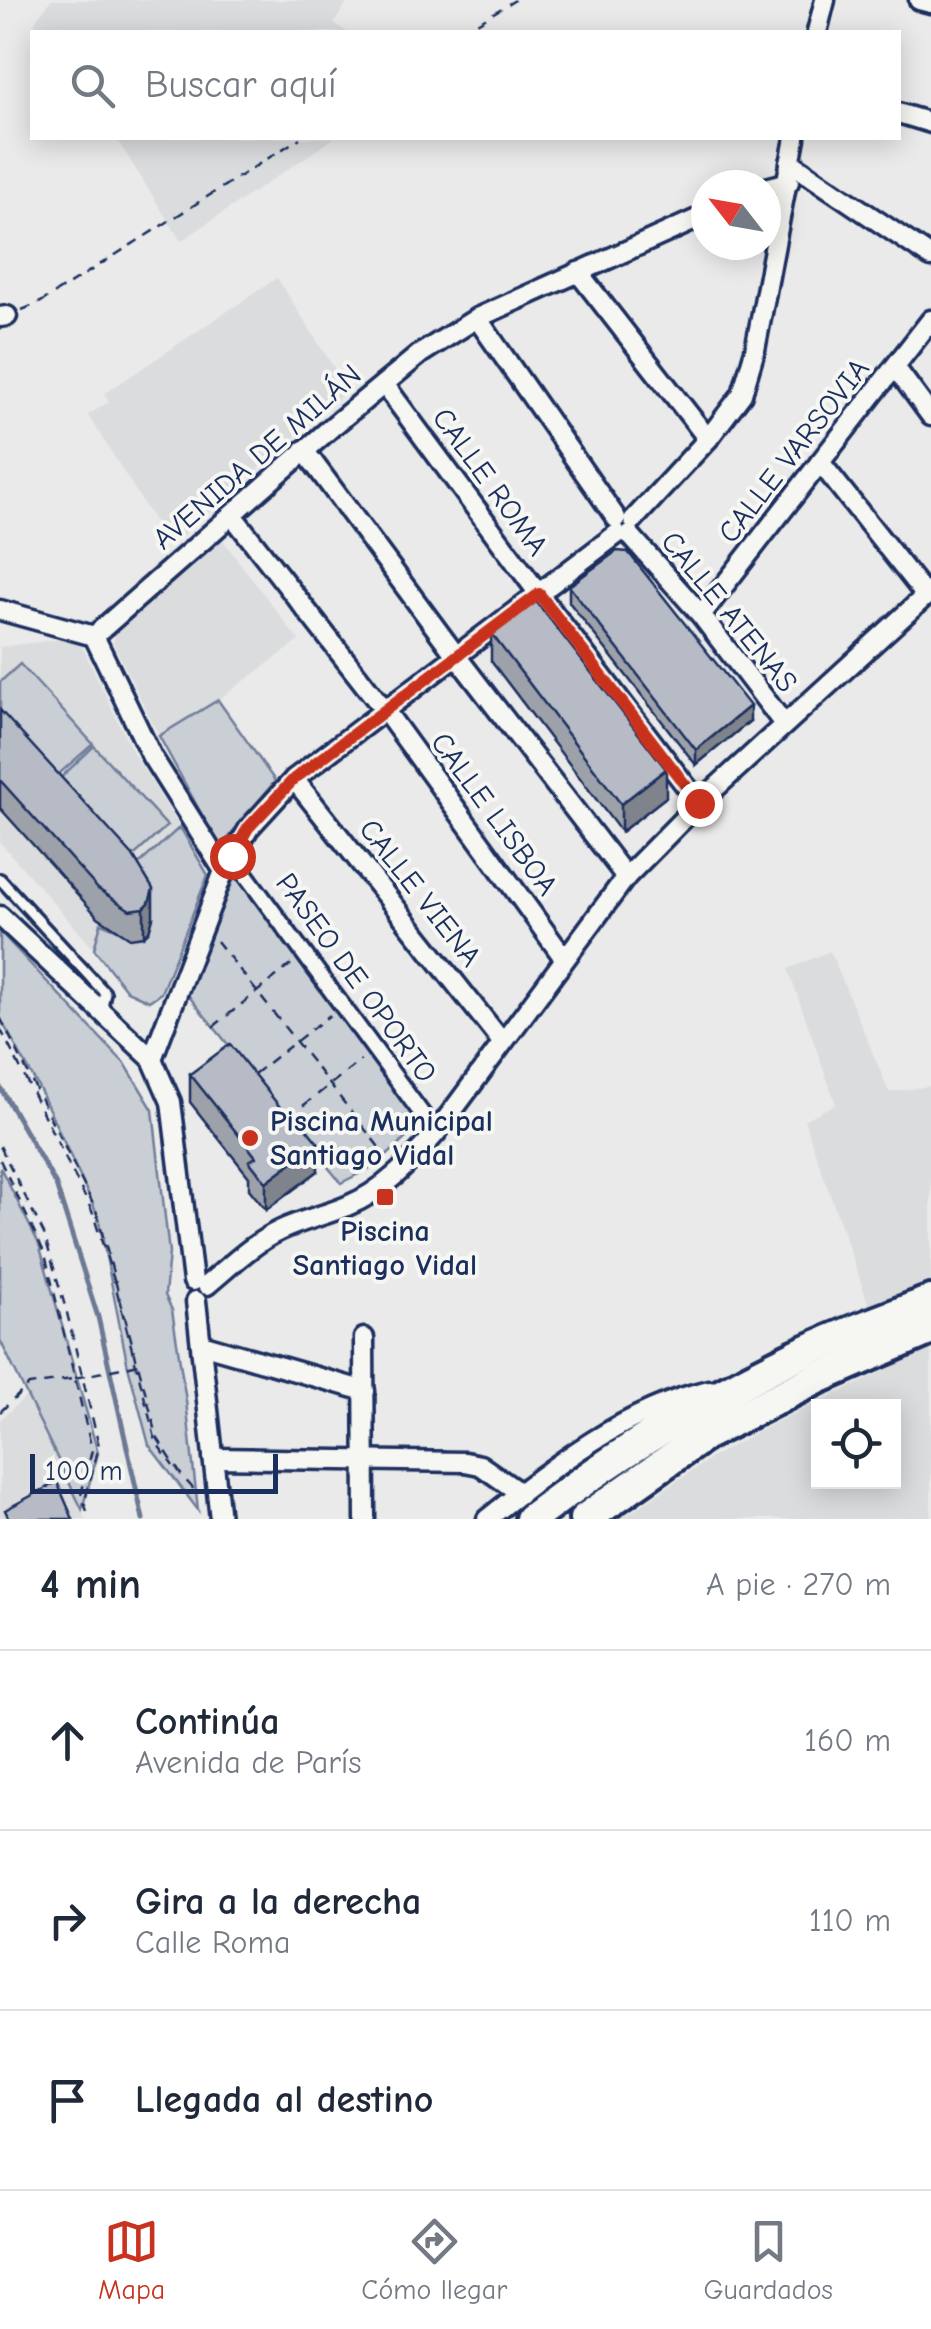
<!DOCTYPE html>
<html lang="es">
<head>
<meta charset="utf-8">
<style>
  :root { --surface:#fff; --page:#f2f2f3; --text:#1f2937; --muted:#747a83; --line:#e0e1e3; --accent:#c8321e }
  body { margin:0; font-family:"Comic Neue",sans-serif; background:var(--page); color:var(--text) }
  .controls { position:absolute; right:30px; bottom:30px; display:grid; overflow:hidden; border-radius:0px; box-shadow:0 5px 25px #0003 }
  .controls button { width:90px; height:90px; display:grid; place-items:center; padding:0; border:0; border-bottom:2px solid var(--line); background:var(--surface); color:var(--text); font:50px sans-serif }
  .compass { position:absolute; left:691px; top:170px; width:90px; height:90px; border-radius:50%; background:var(--surface); box-shadow:0 5px 25px #0003; rotate:301deg }
  .scale { position:absolute; left:30px; bottom:25px; width:248px; box-sizing:border-box; padding-left:10px; border:5px solid #1b2f5e; border-top:0; font-size:28px; line-height:35px; white-space:nowrap; color:#1b2f5e; -webkit-text-stroke:8px #f6f6f2; paint-order:stroke }
  .stop { position:absolute; width:30px; height:30px; margin:-22px; border:8px solid #c8321e; border-radius:50%; background:#fff }
  .stop.end { background:#c8321e; border-color:#fff; box-shadow:0 2px 10px #0008 }
  .list { margin:0; padding:0; list-style:none }
  h2 { display:flex; justify-content:space-between; align-items:center; height:130px; margin:0; padding:0 40px; font-size:42px }
  h2 small { font-size:32px; font-weight:400; color:var(--muted) }
  .list li { display:grid; grid-template-columns:65px 1fr auto; gap:30px; align-items:center; box-sizing:border-box; height:180px; padding:0 40px; border-top:2px solid var(--line) }
  .list b { display:block; font-size:38px; white-space:nowrap }
  .list p { margin:0; font-size:32px; white-space:nowrap; color:var(--muted) }
  .list em { font-size:32px; font-style:normal; color:var(--muted) }
  .icon { flex:none; width:55px; height:55px; fill:none; stroke:currentColor; stroke-width:2; stroke-linecap:round; stroke-linejoin:round }
  .map { position:relative; flex:none; width:931px; height:1519px; overflow:hidden }
  .search { position:absolute; background:var(--surface); box-shadow:0 5px 25px #0003; left:30px; right:30px; top:30px; height:110px; display:flex; align-items:center; gap:25px; box-sizing:border-box; padding:0 35px; border-radius:0px; color:var(--muted); font-size:38px }
  .sheet { height:670px; background:var(--surface) }
  nav { display:flex; justify-content:space-around; align-items:center; box-sizing:border-box; height:140px; border-top:2px solid var(--line); background:var(--surface); font-size:28px; color:var(--muted) }
  nav a { display:grid; justify-items:center; gap:5px }
  nav .on { color:var(--accent) }
  .map>svg:first-child { display:block }
  .built { fill:#dadcde; fill-rule:evenodd }
  .green { fill:#caced5; stroke:#727e9a; stroke-width:2.5 }
  .lines { fill:none; stroke-linecap:round; stroke-linejoin:round }
  .stream { stroke:#6c7995; stroke-width:5 }
  .service-casing { stroke:#1b2f5e; stroke-width:16 }
  .pedestrian-casing { stroke:#1b2f5e; stroke-width:21 }
  .minor-casing { stroke:#1b2f5e; stroke-width:25 }
  .primary-casing { stroke:#1b2f5e; stroke-width:38 }
  .path { stroke:#1b2f5e; stroke-width:2.5; stroke-dasharray:10 8; stroke-linecap:butt }
  .service { stroke:#f6f6f2; stroke-width:9 }
  .pedestrian { stroke:#f6f6f2; stroke-width:14 }
  .minor { stroke:#f6f6f2; stroke-width:18 }
  .primary { stroke:#f6f6f2; stroke-width:30 }
  .path-bridge { stroke:#1b2f5e; stroke-width:2.5; stroke-dasharray:10 8; stroke-linecap:butt }
  .wall { fill:#9da1aa; stroke:#1b2f5e; stroke-width:2.5 }
  .shaded-wall { fill:#7f838b; stroke:#1b2f5e; stroke-width:2.5 }
  .building { fill:#b6bbc6; stroke:#1b2f5e; stroke-width:2.5 }
  .route { stroke:#c8321e; stroke-width:12 }
  .poi-dot { fill:#c8321e; stroke:#f6f6f2; stroke-width:4 }
  .labels { text-anchor:middle; dominant-baseline:central; stroke-width:8; stroke-linejoin:round; paint-order:stroke }
  .street-label { font-size:30px; fill:#1b2f5e; stroke:#f6f6f2 }
  .poi-label { font-size:30px; font-weight:bold; fill:#1b2f5e; stroke:#f6f6f2; text-anchor:start }
</style>
</head>
<body>
<div class="map">
<svg width="931" height="1519" viewBox="0 0 931 1519">
  <rect width="100%" height="100%" fill="#e9eae9"/>
  <filter id="ink" filterUnits="userSpaceOnUse"><feTurbulence type="fractalNoise" baseFrequency=".01" numOctaves="2"/><feDisplacementMap in="SourceGraphic" scale="20" xChannelSelector="R" yChannelSelector="G"/><feConvolveMatrix kernelMatrix="1 2 1 2 8 2 1 2 1" color-interpolation-filters="sRGB"/></filter>
  <g filter="url(#ink)">
    <g class="built">
      <path d="M51,0h298l-15,23 13,9h-303l-10,-9z"/>
      <path d="M116,138h218l-153,103z"/>
      <path d="M277,278l71,112 -178,156 -82,-131 21,-13 -5,-8z"/>
      <path d="M221,538l78,103 -81,59 -59,36 -46,-93 2,-9z"/>
      <path d="M70,638l10,4 53,111 47,74 -51,46 1,63 -28,-12 -8,25 -94,-107v-195z"/>
      <path d="M830,951l59,141 42,-6v433h-310l93,-63 60,-33 117,-55 -87,-248 32,-16 -48,-135zM818,1406h76v76h-76z"/>
      <path d="M30,1393l55,126h-85v-99z"/>
    </g>
    <g class="green">
      <path d="M20,664l73,80 -41,36 -52,-59v-39z"/>
      <path d="M218,700l57,81 -55,67 -61,-112z"/>
      <path d="M94,746l73,80 -40,36 -72,-79z"/>
      <path d="M180,827l28,48 -47,118 -12,8 -22,-10 -33,-42 7,-26 29,12 -1,-62z"/>
      <path d="M237,871l186,251 -45,42 -37,19 -154,-189z"/>
      <path d="M0,932l126,133 27,45 16,143 -4,42 7,15 14,91 12,109 -49,-65 -22,-83 -29,-146 -58,-126 -40,-72z"/>
      <path d="M0,1167l39,77 59,209 -16,56 -82,-169z"/>
    </g>
    <g class="lines">
      <path class="stream" d="M0,1087l56,98 42,132 45,202"/>
      <g class="service-casing">
        <path id="service" d="M0,879l105,114 -4,17"/>
      </g>
      <g class="pedestrian-casing">
        <path id="pedestrian" d="M232,856l204,277"/>
      </g>
      <g class="minor-casing">
        <g id="minor">
          <path d="M919,0l12,3"/>
          <path d="M817,32l8,-32"/>
          <path d="M898,113l33,10"/>
          <path d="M790,162l141,95"/>
          <path d="M766,188l23,-6"/>
          <path d="M578,272l130,167"/>
          <path d="M0,317l7,-1"/>
          <path d="M477,318l139,200"/>
          <path d="M895,367l36,49"/>
          <path d="M384,384l155,210 160,209"/>
          <path d="M304,450l153,207 169,220"/>
          <path d="M820,462l106,134"/>
          <path d="M232,515l154,197 178,246"/>
          <path d="M633,520l75,-81 34,-45 13,-44 40,-212"/>
          <path d="M630,535l71,80 83,109"/>
          <path d="M0,610l94,26"/>
          <path d="M701,615l230,-295"/>
          <path d="M94,636l239,-210 87,-72 57,-36 229,-103"/>
          <path d="M94,636l58,121 72,114"/>
          <path d="M294,779l208,263"/>
          <path d="M0,916l152,143 19,43 22,179"/>
          <path d="M152,1059l72,-188 25,-43 45,-49 323,-245"/>
          <path d="M207,1285c23,-19 46,-42 74,-55 21,-10 45,-15 66,-24 37,-15 63,-44 89,-73l190,-256 73,-74 232,-212"/>
          <path d="M196,1301l24,218"/>
          <path d="M364,1338l1,181"/>
          <path d="M201,1344l164,47"/>
          <path d="M213,1458l252,4 15,3 40,28"/>
          <path d="M487,1519c67,-53 137,-109 222,-129"/>
        </g>
      </g>
      <g class="primary-casing">
        <g id="primary">
          <path d="M531,1519c83,-63 170,-118 264,-163 44,-21 91,-37 136,-55"/>
          <path d="M585,1519l121,-85 112,-56 113,-49"/>
        </g>
      </g>
      <g class="path">
        <path d="M462,32l53,-32"/>
        <path d="M22,310l19,-8 259,-164"/>
        <path d="M217,941l169,215"/>
        <path d="M0,1017l96,193 62,229 24,37 16,18"/>
        <path d="M213,1027l81,-65"/>
        <path d="M0,1028l92,183 22,69 42,162 17,24"/>
        <path d="M254,1074l76,-59"/>
        <path d="M289,1117l72,-57"/>
        <path d="M0,1146l44,88 23,79 32,133 -15,59"/>
        <path d="M0,1160l45,94 47,196 -11,45 9,24"/>
        <path d="M0,1412l29,-27 43,-6"/>
      </g>
      <use href="#service" class="service"/>
      <use href="#pedestrian" class="pedestrian"/>
      <use href="#minor" class="minor"/>
      <use href="#primary" class="primary"/>
      <path class="path-bridge" d="M75,1378l64,-14"/>
    </g>
    <g class="wall">
      <path d="M569,586l181,135 -54,44 -127,-163z"/>
      <path d="M491,633l175,164 -45,35 -130,-171z"/>
      <path d="M0,710l153,207 -4,14 -5,5 -14,2 -32,-21 -98,-109z"/>
      <path d="M190,1074l128,97 -52,39 -17,-21v-12l-59,-75z"/>
    </g>
    <g class="shaded-wall">
      <path d="M750,706v15l-54,44v-15z"/>
      <path d="M666,769v28l-45,35v-28z"/>
      <path d="M153,889v28l-4,14 -5,5v-28z"/>
      <path d="M318,1143v28l-52,39v-28z"/>
    </g>
    <g class="building">
      <path d="M617,551l11,1 122,154 -54,44 -127,-164z"/>
      <path d="M535,600l131,169 -45,35 -130,-171z"/>
      <path d="M0,710l133,146 20,33 -4,14 -5,5 -14,2 -32,-21 -98,-109z"/>
      <path d="M230,1044l65,82 6,-4 17,21 -52,39 -17,-21 7,-4 -66,-83z"/>
      <path d="M57,1482l16,37h-64l-4,-9z"/>
    </g>
  </g>
  <g class="lines" filter="url(#ink)">
    <path class="route" d="M232,856l16,-28 46,-49 245,-185 160,209"/>
  </g>
  <g class="poi-dot">
    <circle cx="250" cy="1138" r="10"/>
    <rect x="375" y="1187" width="20" height="20" rx="5"/>
  </g>
  <g class="labels">
    <g class="street-label">
      <text transform="translate(794 451) rotate(-52)">CALLE VARSOVIA</text>
      <text transform="translate(257 457) rotate(-41)">AVENIDA DE MILÁN</text>
      <text transform="translate(490 482) rotate(54)">CALLE ROMA</text>
      <text transform="translate(729 612) rotate(51)">CALLE ATENAS</text>
      <text transform="translate(494 814) rotate(54)">CALLE LISBOA</text>
      <text transform="translate(420 893) rotate(52)">CALLE VIENA</text>
      <text transform="translate(356 978) rotate(54)">PASEO DE OPORTO</text>
    </g>
    <g class="poi-label">
      <text x="270" y="1121">Piscina Municipal<tspan x="270" dy="34">Santiago Vidal</tspan></text>
      <text x="385" y="1231" text-anchor="middle">Piscina<tspan x="385" dy="34">Santiago Vidal</tspan></text>
    </g>
  </g>
</svg>
<div class="controls">
<button><svg class="icon" aria-label="locate" viewBox="0 0 24 24"><circle cx="12" cy="12" r="6"/><path d="M12 2v4M12 18v4M2 12h4M18 12h4"/></svg></button>
</div>
<svg class="compass" viewBox="-18 -18 36 36"><path d="M0-13l5 13h-10z" fill="#e53935"/><path d="M0 13l5-13h-10z" fill="#747a83"/></svg>
<div class="scale">100 m</div>
<div class="stop" style="left:232px;top:856px"></div>
<div class="stop end" style="left:699px;top:803px"></div>
<div class="search"><svg class="icon" aria-label="search" viewBox="0 0 24 24"><circle cx="10" cy="10" r="6"/><path d="M15 15l6 6"/></svg>Buscar aquí</div>
</div>
<section class="sheet">
<h2>4 min<small>A pie · 270 m</small></h2>
<ul class="list">
<li><svg class="icon" aria-label="ahead" viewBox="0 0 24 24"><path d="M12 20V5M6 11l6-6 6 6"/></svg><div><b>Continúa</b><p>Avenida de París</p></div><em>160 m</em></li>
<li><svg class="icon" aria-label="right" viewBox="0 0 24 24"><path d="M7 20v-9h11M14 6l5 5-5 5"/></svg><div><b>Gira a la derecha</b><p>Calle Roma</p></div><em>110 m</em></li>
<li><svg class="icon" aria-label="arrive" viewBox="0 0 24 24"><path d="M6 21V4h12l-3 4 3 4H6"/></svg><div><b>Llegada al destino</b></div></li>
</ul>
</section>
<nav>
<a class="on"><svg class="icon" aria-label="map" viewBox="0 0 24 24"><path d="M3 6l6-2 6 2 6-2v14l-6 2-6-2-6 2zM9 4v14M15 6v14"/></svg>Mapa</a>
<a><svg class="icon" aria-label="directions" viewBox="0 0 24 24"><path d="M12 3l9 9-9 9-9-9zM9 14v-3h6M13 9l2 2-2 2"/></svg>Cómo llegar</a>
<a><svg class="icon" aria-label="saved" viewBox="0 0 24 24"><path d="M7 4h10v16l-5-4-5 4z"/></svg>Guardados</a>
</nav>
</body>
</html>
